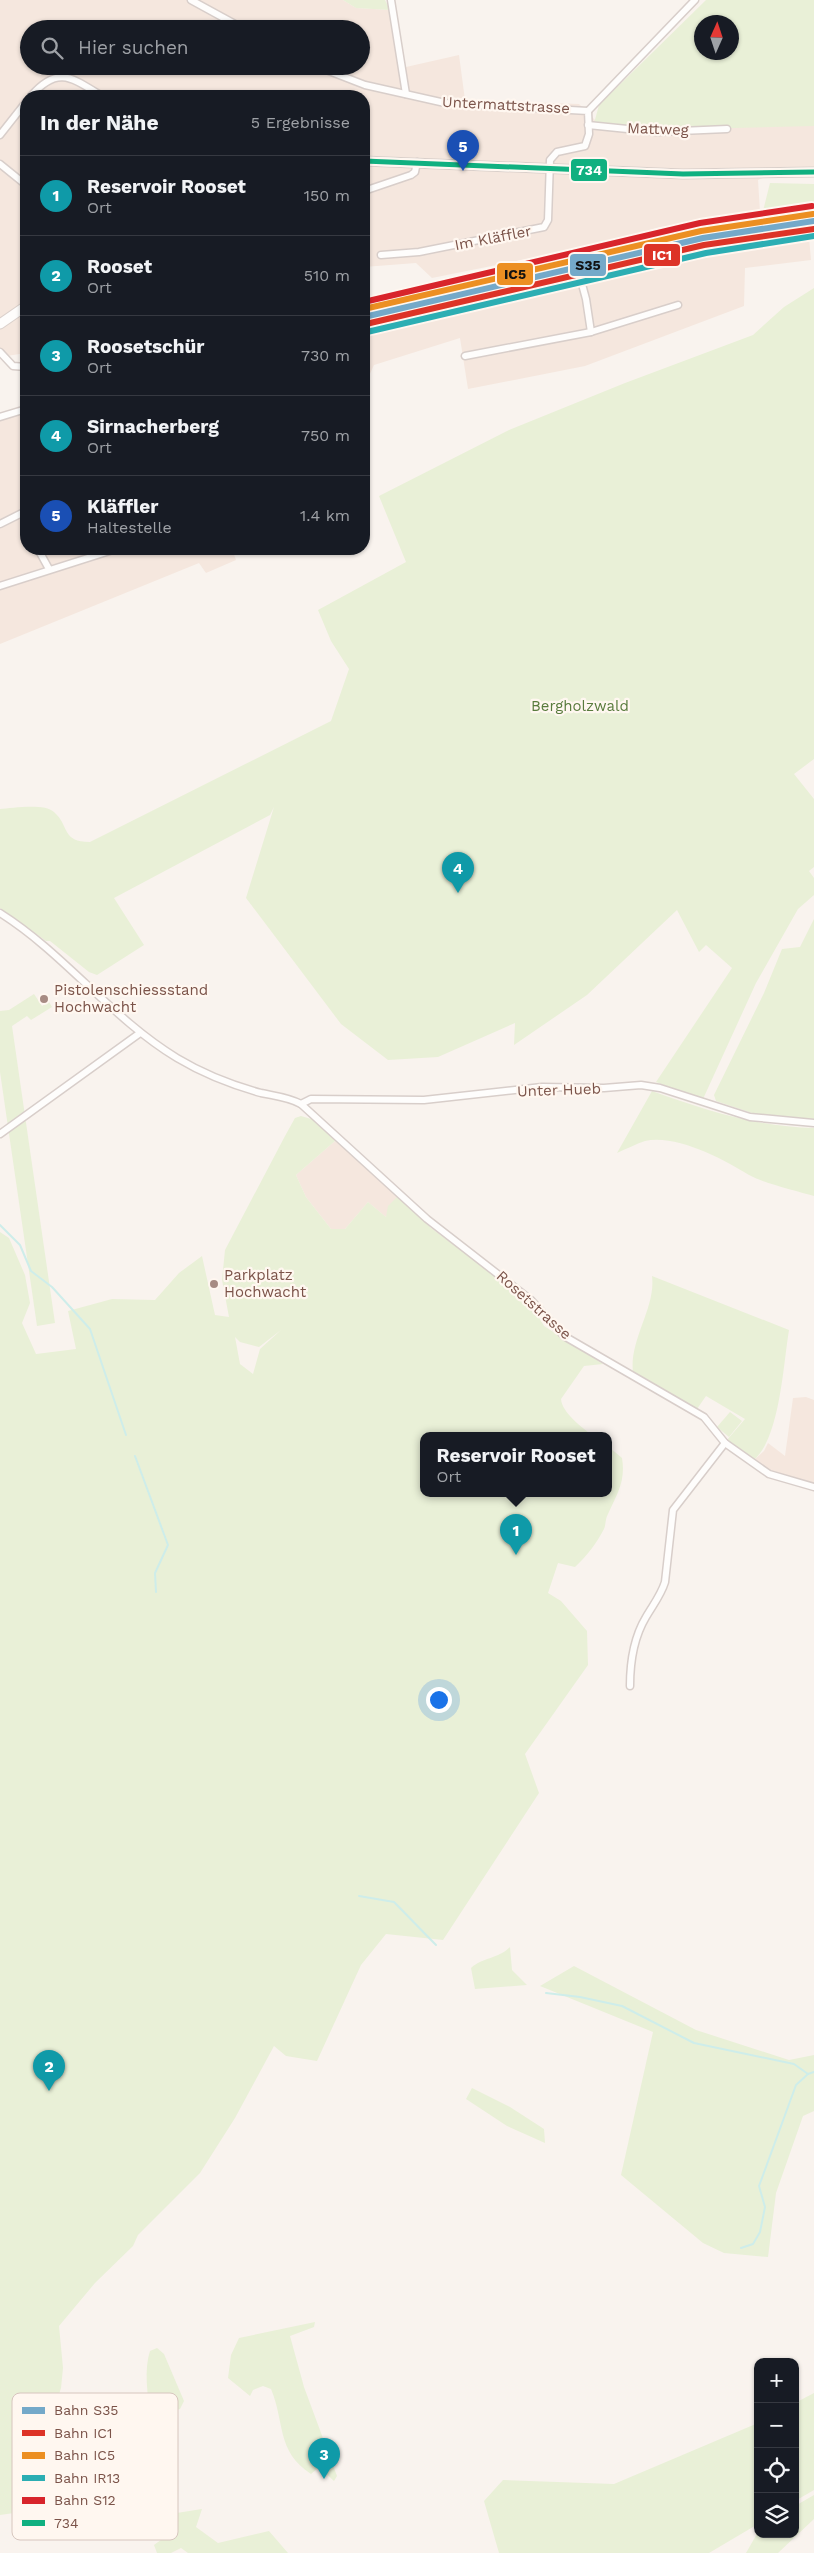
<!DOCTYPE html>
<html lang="de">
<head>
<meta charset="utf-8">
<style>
  :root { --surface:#171b24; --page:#20242c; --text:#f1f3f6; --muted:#9ea1a6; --line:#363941; --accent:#a78b83 }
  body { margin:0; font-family:"Work Sans",sans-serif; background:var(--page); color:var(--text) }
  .controls { position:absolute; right:15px; bottom:15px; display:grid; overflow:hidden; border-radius:10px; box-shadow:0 1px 4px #0004 }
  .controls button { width:45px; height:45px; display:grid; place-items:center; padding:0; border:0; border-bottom:1px solid var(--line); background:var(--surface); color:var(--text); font:25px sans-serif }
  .compass { position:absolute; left:694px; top:15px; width:45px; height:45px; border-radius:50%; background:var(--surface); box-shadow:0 1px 4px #0004; rotate:3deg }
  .you { position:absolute; left:438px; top:1699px; width:18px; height:18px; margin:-12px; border:4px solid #fff; border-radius:50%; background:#1a73e8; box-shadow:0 0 0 8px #1a73e833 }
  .badge { display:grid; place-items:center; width:32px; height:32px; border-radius:50%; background:var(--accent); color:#fff; font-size:16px; font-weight:700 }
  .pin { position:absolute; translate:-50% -41px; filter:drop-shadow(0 1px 2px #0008) }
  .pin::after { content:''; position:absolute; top:26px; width:18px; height:15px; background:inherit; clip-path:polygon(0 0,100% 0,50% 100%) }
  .popup { position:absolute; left:420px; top:1432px; width:192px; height:65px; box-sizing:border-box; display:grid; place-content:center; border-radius:10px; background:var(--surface); filter:drop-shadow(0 1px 4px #0005); font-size:16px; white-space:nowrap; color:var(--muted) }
  .popup b { font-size:19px; color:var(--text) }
  .popup::after { content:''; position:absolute; left:50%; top:100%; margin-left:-10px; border:10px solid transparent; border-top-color:var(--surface) }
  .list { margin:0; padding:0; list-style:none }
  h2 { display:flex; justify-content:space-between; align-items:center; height:65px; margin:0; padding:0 20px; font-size:21px }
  h2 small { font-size:16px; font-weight:400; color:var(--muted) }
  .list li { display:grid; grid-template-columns:32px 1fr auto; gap:15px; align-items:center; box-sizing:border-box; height:80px; padding:0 20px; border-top:1px solid var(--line) }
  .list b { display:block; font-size:19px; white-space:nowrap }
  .list p { margin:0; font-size:16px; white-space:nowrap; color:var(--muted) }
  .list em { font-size:16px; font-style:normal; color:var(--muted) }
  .icon { flex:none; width:28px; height:28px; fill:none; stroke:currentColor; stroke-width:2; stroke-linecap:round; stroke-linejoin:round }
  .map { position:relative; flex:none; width:814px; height:2553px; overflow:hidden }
  .search { position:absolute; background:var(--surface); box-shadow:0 1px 4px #0004; left:20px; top:20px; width:350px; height:55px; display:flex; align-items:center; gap:12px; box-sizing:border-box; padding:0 18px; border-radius:28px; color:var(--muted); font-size:19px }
  .panel { position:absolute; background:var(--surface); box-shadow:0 1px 4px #0004; left:20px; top:90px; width:350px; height:465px; border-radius:20px }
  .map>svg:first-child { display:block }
  .residential { fill:#f5e7de; fill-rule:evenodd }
  .green { fill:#e9f0d7; fill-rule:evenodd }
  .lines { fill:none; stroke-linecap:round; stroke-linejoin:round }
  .stream { stroke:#ceedea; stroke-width:2 }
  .minor-casing { stroke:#d8ceca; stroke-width:9 }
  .secondary-casing { stroke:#dad0cb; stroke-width:11 }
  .minor { stroke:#fefdfc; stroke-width:6 }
  .secondary { stroke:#fefdfc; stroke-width:9 }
  .bus-1-casing { stroke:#fff7f0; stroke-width:9 }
  .bus-1 { stroke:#10b080; stroke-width:5 }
  .rail-1-casing { stroke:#fff7f0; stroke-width:10 }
  .rail-2-casing { stroke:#fff7f0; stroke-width:10 }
  .rail-3-casing { stroke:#fff7f0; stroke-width:10 }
  .rail-4-casing { stroke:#fff7f0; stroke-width:10 }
  .rail-5-casing { stroke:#fff7f0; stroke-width:10 }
  .rail-1 { stroke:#74a9c9; stroke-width:6 }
  .rail-2 { stroke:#dd3327; stroke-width:6 }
  .rail-3 { stroke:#ec8f22; stroke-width:6 }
  .rail-4 { stroke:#2caeb3; stroke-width:6 }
  .rail-5 { stroke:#d8242b; stroke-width:6 }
  .poi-dot { fill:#a78b83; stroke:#fff7f0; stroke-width:2 }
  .labels { text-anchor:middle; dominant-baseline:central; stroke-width:4.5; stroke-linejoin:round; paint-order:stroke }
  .street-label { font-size:15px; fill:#7b5349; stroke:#fff7f0 }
  .park-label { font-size:15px; fill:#597b3d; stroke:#fff7f0 }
  .poi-label { font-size:15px; fill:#7b5349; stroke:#fff7f0; text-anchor:start }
  .key { fill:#fff7f0; stroke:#d7c6be; stroke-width:1 }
  .key-label { font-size:14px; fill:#7b5349 }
  .line-badge { stroke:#fff7f0; stroke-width:2 }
  .badge-label { font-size:14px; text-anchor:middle; font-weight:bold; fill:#fff }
  .pale-badge-label { font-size:14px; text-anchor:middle; font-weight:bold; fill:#111 }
</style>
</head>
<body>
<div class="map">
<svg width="814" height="2553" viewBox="0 0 814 2553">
  <rect width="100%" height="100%" fill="#f9f3ee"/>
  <g class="residential">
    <path d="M0,0h343l13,8 34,2 16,57 53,-12 6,45 114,4 18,18 217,4v46l-45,3 -11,5 2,32 -100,15 -59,17 -169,34 -16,-15 -52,4v-171h-338v257l-26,4zM29,29h332v37h-332z"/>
    <path d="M808,226l3,34 -66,8 -1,38 -159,60 -117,23 -8,-51 -86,27 -10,22v-57l51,-17 119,-32 161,-37z"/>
    <path d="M26,406v143h206l4,11 -30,13 -7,-10 -199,81v-230z"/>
    <path d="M335,1141l64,54 -13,22 -18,-15 -23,27h-14l-25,-32 -10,-22z"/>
    <path d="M806,1397l8,3v86l-25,-5 -35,-21 10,-9 4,-8 17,13 8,-58z"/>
  </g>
  <g class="green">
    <path d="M343,0h42l5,10 -34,-2z"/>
    <path d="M706,0h108v126l-121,3 -100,-2 6,-22zM702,22h30v30h-30z"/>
    <path d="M770,183l44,1v24l-51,3z"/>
    <path d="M814,288v471l-20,15 20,25v68l-5,4 5,7v17l-16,14 -42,74 -53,116 -47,-17 76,-114 -26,-23 -7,7 -22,-42 -90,85 -73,50 1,-22 -77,34 -50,3 -47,-36 -95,-126 28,-91 -4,8 -156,83 30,47 -47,30 -8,-3 -39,-31h-4l-46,-33v-99c12,-1 45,-6 54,3 16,14 7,30 36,30l241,-121 18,-52 -18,-28 -13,-31 88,-48 -27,-66 130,-66 116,-47 128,-48 31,-28z"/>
    <path d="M814,919v200l-56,-4 -42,-14 -2,-6 50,-102 18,-44 18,-2z"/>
    <path d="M34,994l8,12 7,-4 3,5 -21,13 -4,-4 -15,10 43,297 -18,3 -37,-254v-61l9,-1z"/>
    <path d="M652,1091c53,19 105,36 162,37v68c-17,-5 -51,-13 -65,-21 -26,-16 -73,-41 -104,-34 -9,3 -19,8 -28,12z"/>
    <path d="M301,1116l17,5 17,20 -39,34 10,22 25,32h14l23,-27 18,15 2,-11 11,-11 32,33 88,65 14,14 11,19 59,38 -19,2 -23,33c1,14 22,29 32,37h-169v58h184l1,-47 13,11c4,23 -5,36 -14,56 -3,5 -2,11 -4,15 -8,15 -17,27 -29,38l-17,-4 -10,30 13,8 26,30 1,34 -63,89 14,39 -96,147 -57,-6 -25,31 -44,96 -31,-5 -12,-10 -39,72 -35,55 -62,62 -5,11 -38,37 -36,43 4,42 -2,20 -40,124 -21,3v-1283l9,6 16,37 5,28 -8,20 14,31 40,-5 -8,-38 44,-12 43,1 24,-27 23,-17 13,59 14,2 -7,-37 3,-30 60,-114 10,-18zM281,1330l-21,19 -7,25 -13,-10 -5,-27 5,5 19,5z"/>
    <path d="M652,1276l137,54c-6,36 -9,107 -35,130l-27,-20 18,-21 -39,-23 -9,13 -64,-36c-4,-34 23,-65 19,-97z"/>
    <path d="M730,1412l12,9 -13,16 -12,-10z"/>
    <path d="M510,1947l2,23 15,15 -52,4 -4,-21c12,-11 27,-9 39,-21z"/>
    <path d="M574,1966l122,64 93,30 25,-5v56l-11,5 -27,77 -8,64 -44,-4 -21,-10 -82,-68 32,-143 -113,-46z"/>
    <path d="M472,2088l38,19 34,22 1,14 -38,-17 -41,-27z"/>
    <path d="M315,2322l-1,5 -24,9 14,51 33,89 -3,5 -15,-14 -8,7c-35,-23 -26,-52 -40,-85l-8,-3 -10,4 -3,6 -22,-18 3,-23 8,-17z"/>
    <path d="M157,2348l7,6 20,47 -4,8 -21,6 -8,-1c-4,-19 -7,-45 -1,-63z"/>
    <path d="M814,2393v97l-19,11v-98z"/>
    <path d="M758,2423v101l-49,29h-210l-15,-52 19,-21 111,4z"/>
    <path d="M814,2495v24l-36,34h-32l12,-21v2h37v-28z"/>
    <path d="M202,2509l-6,18 22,16 51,-12 19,22h-100l-7,-5 -10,5h-14l-3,-8 19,-14 -9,-16z"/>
  </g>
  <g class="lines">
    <g class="stream">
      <path d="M0,1225l20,20 11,26 21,16 38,42 36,106"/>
      <path d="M135,1456l33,89 -13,28 1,19"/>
      <path d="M359,1896l35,6 42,43"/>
      <path d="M546,1993l34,4 42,9 72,37 100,21 14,10 6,-2"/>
      <path d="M741,2248l12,-4 7,-12 5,-25 -6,-21 37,-101 12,-11"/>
    </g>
    <g class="minor-casing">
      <g id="minor">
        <path d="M191,0l53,29"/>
        <path d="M391,0l15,94"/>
        <path d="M316,66l49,19 80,18 143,8 1,23 -4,12 -28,6 -7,8 -2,60 -4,7 -125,25 -38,3"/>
        <path d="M31,96c27,-31 41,-18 71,0"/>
        <path d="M588,111l107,-111"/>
        <path d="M588,125l69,7 70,-3"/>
        <path d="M0,135l26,-33"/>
        <path d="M0,164l26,21"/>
        <path d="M364,191l47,-16 4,-3 2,-10"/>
        <path d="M579,273l7,26 5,33"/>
        <path d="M364,333c94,-32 192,-55 289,-76 54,-11 107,-23 161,-27"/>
        <path d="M0,352l13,14 13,1"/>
        <path d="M465,356l126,-24 87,-27"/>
        <path d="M0,417l26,-8"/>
        <path d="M23,513l3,9"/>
        <path d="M0,524l26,-13"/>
        <path d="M38,549l11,20"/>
        <path d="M0,586l116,-37"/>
        <path d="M0,913c65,41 111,105 177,145 25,15 55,27 84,35 14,3 27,4 40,11l126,115 104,81 33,36 140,81 21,26 44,31 45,13"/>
        <path d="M301,1104l10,-5 113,1 118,-13 62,1 37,-3 19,3 90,29 64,6"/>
        <path d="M0,1134l140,-101"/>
        <path d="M630,1686c0,-23 4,-49 16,-69 7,-12 15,-22 19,-35l8,-72 52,-67"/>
      </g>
    </g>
    <g class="secondary-casing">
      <g id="secondary">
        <path d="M364,161l319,13 131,-2"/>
        <path d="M0,324l26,-18"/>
      </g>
    </g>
    <use href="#minor" class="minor"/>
    <use href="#secondary" class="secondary"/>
    <g class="bus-1-casing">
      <path id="bus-1" d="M364,161l319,13 131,-2"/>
    </g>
    <use href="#bus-1" class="bus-1"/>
    <g class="rail-1-casing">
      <path id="rail-1" d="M364,317l339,-79 111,-17"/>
    </g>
    <g class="rail-2-casing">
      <path id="rail-2" d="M366,324l338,-79 110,-16"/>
    </g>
    <g class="rail-3-casing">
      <path id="rail-3" d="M364,309l337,-78 112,-17"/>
    </g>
    <g class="rail-4-casing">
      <path id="rail-4" d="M367,332l339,-79 108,-17"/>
    </g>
    <g class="rail-5-casing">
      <path id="rail-5" d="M364,302l336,-79 112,-17"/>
    </g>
    <use href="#rail-1" class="rail-1"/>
    <use href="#rail-2" class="rail-2"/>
    <use href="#rail-3" class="rail-3"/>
    <use href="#rail-4" class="rail-4"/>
    <use href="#rail-5" class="rail-5"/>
  </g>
  <g class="poi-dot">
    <circle cx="44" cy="999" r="5"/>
    <circle cx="214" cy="1284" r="5"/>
  </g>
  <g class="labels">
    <g class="street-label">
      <text transform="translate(506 105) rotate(3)">Untermattstrasse</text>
      <text transform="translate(658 129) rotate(2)">Mattweg</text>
      <text transform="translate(493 238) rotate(-11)">Im Kläffler</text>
      <text transform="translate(559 1090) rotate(-2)">Unter Hueb</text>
      <text transform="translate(534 1305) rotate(42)">Rosetstrasse</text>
    </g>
    <g class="park-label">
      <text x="580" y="706">Bergholzwald</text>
    </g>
    <g class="poi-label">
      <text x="54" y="990">Pistolenschiessstand<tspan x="54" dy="17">Hochwacht</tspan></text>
      <text x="224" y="1275">Parkplatz<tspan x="224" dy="17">Hochwacht</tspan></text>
    </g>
  </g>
  <rect x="12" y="2393" width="166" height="147" rx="8" class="key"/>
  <rect x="22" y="2407" width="23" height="7" fill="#74a9c9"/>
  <rect x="22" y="2430" width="23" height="6" fill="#dd3327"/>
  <rect x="22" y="2452" width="23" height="7" fill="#ec8f22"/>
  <rect x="22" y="2475" width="23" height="6" fill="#2caeb3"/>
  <rect x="22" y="2497" width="23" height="7" fill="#d8242b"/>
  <rect x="22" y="2520" width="23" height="6" fill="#10b080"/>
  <g class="key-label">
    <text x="54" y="2415">Bahn S35</text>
    <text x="54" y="2438">Bahn IC1</text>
    <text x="54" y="2460">Bahn IC5</text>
    <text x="54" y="2483">Bahn IR13</text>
    <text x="54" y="2505">Bahn S12</text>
    <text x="54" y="2528">734</text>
  </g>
  <g class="line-badge">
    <rect x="570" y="158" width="38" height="24" rx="5" fill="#10b080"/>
    <rect x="643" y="243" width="38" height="24" rx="5" fill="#dd3327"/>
    <rect x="569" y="253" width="38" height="24" rx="5" fill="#74a9c9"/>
    <rect x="496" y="262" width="38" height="24" rx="5" fill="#ec8f22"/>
  </g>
  <g class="badge-label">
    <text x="589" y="175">734</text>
    <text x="662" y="260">IC1</text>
  </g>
  <g class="pale-badge-label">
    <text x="588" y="270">S35</text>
    <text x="515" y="279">IC5</text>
  </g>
</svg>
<div class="controls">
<button>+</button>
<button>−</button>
<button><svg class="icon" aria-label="locate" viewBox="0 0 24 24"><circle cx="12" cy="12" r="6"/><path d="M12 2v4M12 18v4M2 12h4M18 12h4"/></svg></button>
<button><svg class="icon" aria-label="layers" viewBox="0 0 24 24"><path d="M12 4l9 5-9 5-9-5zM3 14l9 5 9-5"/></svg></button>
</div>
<svg class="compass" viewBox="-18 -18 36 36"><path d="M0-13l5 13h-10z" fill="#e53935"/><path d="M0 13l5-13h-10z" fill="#9ea1a6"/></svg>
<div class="you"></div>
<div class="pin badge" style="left:516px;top:1555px;background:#0f9aa8">1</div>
<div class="popup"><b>Reservoir Rooset</b>Ort</div>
<div class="pin badge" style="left:49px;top:2091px;background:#0f9aa8">2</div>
<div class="pin badge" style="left:324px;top:2479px;background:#0f9aa8">3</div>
<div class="pin badge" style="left:458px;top:893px;background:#0f9aa8">4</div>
<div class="pin badge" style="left:463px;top:171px;background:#1a4fb4">5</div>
<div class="search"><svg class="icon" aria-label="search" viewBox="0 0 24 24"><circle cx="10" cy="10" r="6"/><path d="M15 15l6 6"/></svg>Hier suchen</div>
<section class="panel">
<h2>In der Nähe<small>5 Ergebnisse</small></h2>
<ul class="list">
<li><span class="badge" style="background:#0f9aa8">1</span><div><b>Reservoir Rooset</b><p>Ort</p></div><em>150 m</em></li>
<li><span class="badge" style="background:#0f9aa8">2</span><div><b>Rooset</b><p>Ort</p></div><em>510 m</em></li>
<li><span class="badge" style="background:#0f9aa8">3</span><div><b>Roosetschür</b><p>Ort</p></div><em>730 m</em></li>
<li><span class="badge" style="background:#0f9aa8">4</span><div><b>Sirnacherberg</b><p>Ort</p></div><em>750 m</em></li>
<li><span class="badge" style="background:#1a4fb4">5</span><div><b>Kläffler</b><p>Haltestelle</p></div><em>1.4 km</em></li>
</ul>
</section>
</div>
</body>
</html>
